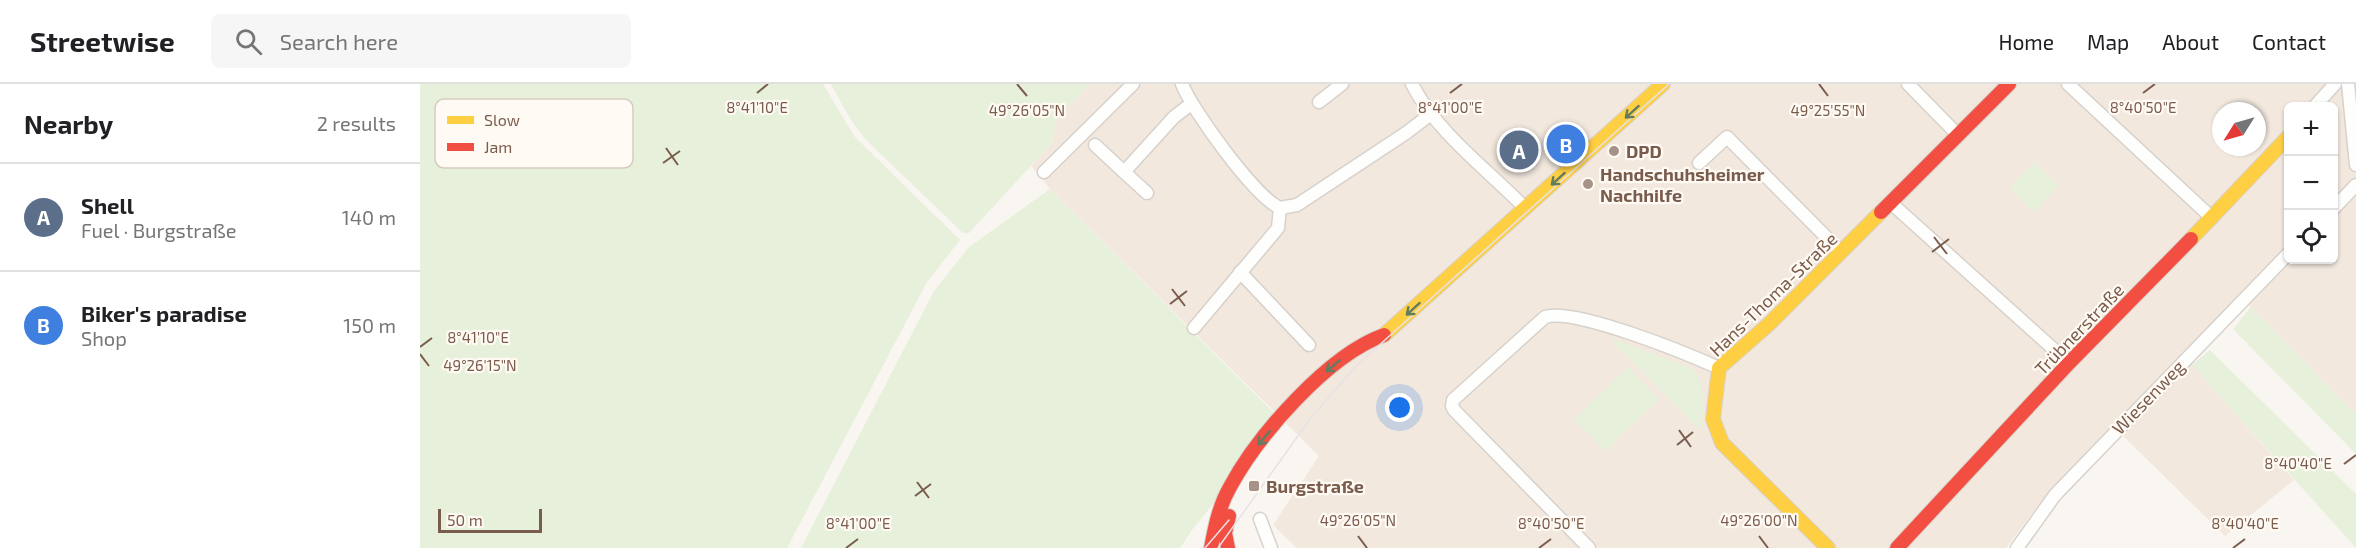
<!DOCTYPE html>
<html lang="en">
<head>
<meta charset="utf-8">
<style>
  :root { --surface:#fff; --page:#f6f6f6; --text:#202124; --muted:#757577; --line:#e0e0e0; --accent:#0f766e }
  body { margin:0; font-family:"Exo 2",sans-serif; background:var(--page); color:var(--text) }
  .controls { position:absolute; right:18px; top:18px; display:grid; overflow:hidden; border-radius:9px; box-shadow:0 2px 4px #0004 }
  .controls button { width:54px; height:54px; display:grid; place-items:center; padding:0; border:0; border-bottom:2px solid var(--line); background:var(--surface); color:var(--text); font:30px sans-serif }
  .compass { position:absolute; left:1792px; top:18px; width:54px; height:54px; border-radius:50%; background:var(--surface); box-shadow:0 2px 4px #0004; rotate:233deg }
  .scale { position:absolute; left:18px; bottom:15px; width:104px; box-sizing:border-box; padding-left:6px; border:3px solid #7a5c4d; border-top:0; font-size:16px; line-height:21px; white-space:nowrap; color:#7a5c4d; -webkit-text-stroke:4px #fffaf3; paint-order:stroke }
  .you { position:absolute; left:980px; top:324px; width:21px; height:21px; margin:-15px; border:4px solid #fff; border-radius:50%; background:#1a73e8; box-shadow:0 0 0 9px #1a73e833 }
  .badge { display:grid; place-items:center; width:39px; height:39px; border-radius:50%; background:var(--accent); color:#fff; font-size:20px; font-weight:700 }
  .pin { position:absolute; translate:-50% -50%; border:3px solid #fff; box-shadow:0 2px 6px #0006 }
  .list { margin:0; padding:0; list-style:none }
  h2 { display:flex; justify-content:space-between; align-items:center; height:78px; margin:0; padding:0 24px; font-size:26px }
  h2 small { font-size:20px; font-weight:400; color:var(--muted) }
  .list li { display:grid; grid-template-columns:39px 1fr auto; gap:18px; align-items:center; box-sizing:border-box; height:108px; padding:0 24px; border-top:2px solid var(--line) }
  .list b { display:block; font-size:22px; white-space:nowrap }
  .list p { margin:0; font-size:20px; white-space:nowrap; color:var(--muted) }
  .list em { font-size:20px; font-style:normal; color:var(--muted) }
  .icon { flex:none; width:33px; height:33px; fill:none; stroke:currentColor; stroke-width:2; stroke-linecap:round; stroke-linejoin:round }
  .map { position:relative; flex:none; width:1936px; height:464px; overflow:hidden }
  header { display:flex; align-items:center; gap:36px; box-sizing:border-box; height:84px; padding:0 30px; background:var(--surface); border-bottom:2px solid var(--line) }
  header strong { font-size:28px }
  nav { display:flex; gap:33px; margin-inline-start:auto; font-size:21px }
  .search { width:420px; height:54px; background:var(--page); display:flex; align-items:center; gap:15px; box-sizing:border-box; padding:0 21px; border-radius:9px; color:var(--muted); font-size:22px }
  main { display:flex }
  aside { flex:1; background:var(--surface) }
  .map>svg:first-child { display:block }
  .residential { fill:#f2e8de; fill-rule:evenodd }
  .green { fill:#e7f0db }
  .lines { fill:none; stroke-linecap:round; stroke-linejoin:round }
  .street-casing { stroke:#d7d1cb; stroke-width:15 }
  .slow-casing { stroke:#d9d2cb; stroke-width:16 }
  .jam-casing { stroke:#d9d2cb; stroke-width:16 }
  .street { stroke:#fefefd; stroke-width:12 }
  .slow { stroke:#ffcf43; stroke-width:14 }
  .jam { stroke:#f24e42; stroke-width:14 }
  .tram { stroke:#e6e3e7; stroke-width:1.5 }
  .oneway { stroke:#617d60 }
  .ticks { fill:none; stroke:#7a5c4d; stroke-width:2 }
  .poi-dot { fill:#a69286; stroke:#fffaf3; stroke-width:2 }
  .labels { text-anchor:middle; dominant-baseline:central; stroke-width:4.5; stroke-linejoin:round; paint-order:stroke }
  .poi-label { font-size:18px; font-weight:bold; fill:#7a5c4d; stroke:#fffaf3; text-anchor:start }
  .street-label { font-size:18px; fill:#7a5c4d; stroke:#fffaf3 }
  .key { fill:#fffaf3; stroke:#d7cbc1; stroke-width:1.5 }
  .key-label { font-size:16px; fill:#7a5c4d }
  .ticks-label { font-size:15px; text-anchor:middle; fill:#7a5c4d; stroke:#fffaf3; stroke-width:4.5; stroke-linejoin:round; paint-order:stroke }
</style>
</head>
<body>
<header>
<strong>Streetwise</strong>
<div class="search"><svg class="icon" aria-label="search" viewBox="0 0 24 24"><circle cx="10" cy="10" r="6"/><path d="M15 15l6 6"/></svg>Search here</div>
<nav><a>Home</a><a>Map</a><a>About</a><a>Contact</a></nav>
</header>
<main>
<aside>
<h2>Nearby<small>2 results</small></h2>
<ul class="list">
<li><span class="badge" style="background:#5c6f8a">A</span><div><b>Shell</b><p>Fuel · Burgstraße</p></div><em>140 m</em></li>
<li><span class="badge" style="background:#3f7fe0">B</span><div><b>Biker's paradise</b><p>Shop</p></div><em>150 m</em></li>
</ul>
</aside>
<div class="map">
<svg width="1936" height="464" viewBox="0 0 1936 464">
  <rect width="100%" height="100%" fill="#f9f5f0"/>
  <path class="residential" d="M670,0h1266v331l-114,-117 -60,55 112,127 -69,56 -112,-110 -77,82 -30,40h-709l-24,-23 46,-69 -269,-267 -19,-23 21,-23 4,-24zM1868,22h46v154h-46zM1801,27h36v36h-36z"/>
  <g class="green">
    <path d="M0,0h403l31,52 106,104 -33,42 -140,266h-367z"/>
    <path d="M411,0h259l-34,35 -4,24 -83,90h-6l-98,-94 -14,-19z"/>
    <path d="M1614,78l25,24 -25,26 -25,-24z"/>
    <path d="M630,105l231,231 -89,110 -12,18h-379l133,-257 35,-44z"/>
    <path d="M1831,223l105,108v39l-123,-125z"/>
    <path d="M1188,253l85,32c12,14 12,43 7,61z"/>
    <path d="M1790,266l146,144v54l-164,-183z"/>
    <path d="M1208,283l31,32 -54,52 -31,-32z"/>
  </g>
  <g class="lines">
    <g class="street-casing">
      <g id="street">
        <path d="M762,0c10,26 73,113 98,124l17,-3 109,-72 25,-19"/>
        <path d="M992,0c24,48 76,86 113,124"/>
        <path d="M1488,0l50,51"/>
        <path d="M1648,0l144,134"/>
        <path d="M1928,0l8,81"/>
        <path d="M899,18l23,-18"/>
        <path d="M1895,22l20,-22"/>
        <path d="M675,61l29,27 50,-55 17,-13"/>
        <path d="M1279,79l28,-26 114,115"/>
        <path d="M624,88l89,-88"/>
        <path d="M704,88l23,21"/>
        <path d="M1471,119l178,160"/>
        <path d="M1914,124l22,-23"/>
        <path d="M820,188l69,73"/>
        <path d="M774,244l84,-100 2,-20"/>
        <path d="M840,435l11,29"/>
        <path d="M1169,464l-135,-138 -2,-4 1,-6 92,-83c29,-10 143,37 174,51"/>
        <path d="M1597,464l38,-53 233,-241"/>
      </g>
    </g>
    <g class="slow-casing">
      <g id="slow">
        <path d="M1771,155l97,-102"/>
        <path d="M964,251l279,-251"/>
        <path d="M1408,464l-106,-105 -9,-24 6,-51 50,-44 112,-112"/>
      </g>
    </g>
    <g class="jam-casing">
      <g id="jam">
        <path d="M1461,128l128,-128"/>
        <path d="M791,464c4,-21 8,-42 19,-61 28,-52 98,-132 154,-152"/>
        <path d="M808,464l-3,-15 4,-17"/>
        <path d="M1477,464l172,-185 122,-124"/>
      </g>
    </g>
    <use href="#street" class="street"/>
    <use href="#slow" class="slow"/>
    <use href="#jam" class="jam"/>
    <g class="tram">
      <path d="M785,464l24,-28"/>
      <path d="M798,464l92,-129 45,-52 314,-283"/>
    </g>
  </g>
  <defs><path id="oneway-shaft" d="M-6 0H5M1.5-3L5.5 0L1.5 3" fill="none" stroke-width="1.6" stroke-linecap="round" stroke-linejoin="round" transform="scale(1.5)"/></defs>
  <g class="oneway">
    <use href="#oneway-shaft" transform="translate(1212 28) rotate(138)"/>
    <use href="#oneway-shaft" transform="translate(1138 95) rotate(138)"/>
    <use href="#oneway-shaft" transform="translate(993 225) rotate(138)"/>
    <use href="#oneway-shaft" transform="translate(913 282) rotate(139)"/>
    <use href="#oneway-shaft" transform="translate(844 354) rotate(130)"/>
  </g>
  <path class="ticks" d="M597,0l10,12M1399,0l9,12M337,9l11,-9M1030,9l12,-9M1723,9l12,-9M246,64l12,17M243,79l17,-12M1514,153l13,17M1512,168l17,-13M752,205l13,17M750,220l17,-13M0,263l12,-9M0,270l9,12M1259,346l12,17M1257,361l16,-13M1924,380l12,-9M497,398l12,16M495,412l16,-12M938,452l9,12M1339,452l9,12M426,464l12,-9M1119,464l12,-9M1813,464l12,-9"/>
  <g class="poi-dot">
    <circle cx="1194" cy="67" r="6"/>
    <circle cx="1168" cy="100" r="6"/>
    <rect x="828" y="396" width="12" height="12" rx="3"/>
  </g>
  <g class="labels">
    <g class="poi-label">
      <text x="1206" y="67">DPD</text>
      <text x="1180" y="90">Handschuhsheimer<tspan x="1180" dy="21">Nachhilfe</tspan></text>
      <text x="846" y="402">Burgstraße</text>
    </g>
    <g class="street-label">
      <text transform="translate(1353 210) rotate(-44)">Hans-Thoma-Straße</text>
      <text transform="translate(1659 245) rotate(-46)">Trübnerstraße</text>
      <text transform="translate(1728 313) rotate(-46)">Wiesenweg</text>
    </g>
  </g>
  <rect x="15" y="15" width="198" height="69" rx="9" class="key"/>
  <rect x="27" y="32" width="27" height="8" fill="#ffcf43"/>
  <rect x="27" y="59" width="27" height="8" fill="#f24e42"/>
  <g class="key-label">
    <text x="64" y="42">Slow</text>
    <text x="64" y="69">Jam</text>
  </g>
  <g class="ticks-label">
    <text x="337" y="29">8°41'10"E</text>
    <text x="1030" y="29">8°41'00"E</text>
    <text x="1723" y="29">8°40'50"E</text>
    <text x="607" y="32">49°26'05"N</text>
    <text x="1408" y="32">49°25'55"N</text>
    <text x="58" y="259">8°41'10"E</text>
    <text x="60" y="287">49°26'15"N</text>
    <text x="1878" y="385">8°40'40"E</text>
    <text x="938" y="442">49°26'05"N</text>
    <text x="1339" y="442">49°26'00"N</text>
    <text x="438" y="445">8°41'00"E</text>
    <text x="1131" y="445">8°40'50"E</text>
    <text x="1825" y="445">8°40'40"E</text>
  </g>
</svg>
<div class="controls">
<button>+</button>
<button>−</button>
<button><svg class="icon" aria-label="locate" viewBox="0 0 24 24"><circle cx="12" cy="12" r="6"/><path d="M12 2v4M12 18v4M2 12h4M18 12h4"/></svg></button>
</div>
<svg class="compass" viewBox="-18 -18 36 36"><path d="M0-13l5 13h-10z" fill="#e53935"/><path d="M0 13l5-13h-10z" fill="#757577"/></svg>
<div class="scale">50 m</div>
<div class="you"></div>
<div class="pin badge" style="left:1099px;top:66px;background:#5c6f8a">A</div>
<div class="pin badge" style="left:1146px;top:60px;background:#3f7fe0">B</div>
</div>
</main>
</body>
</html>
